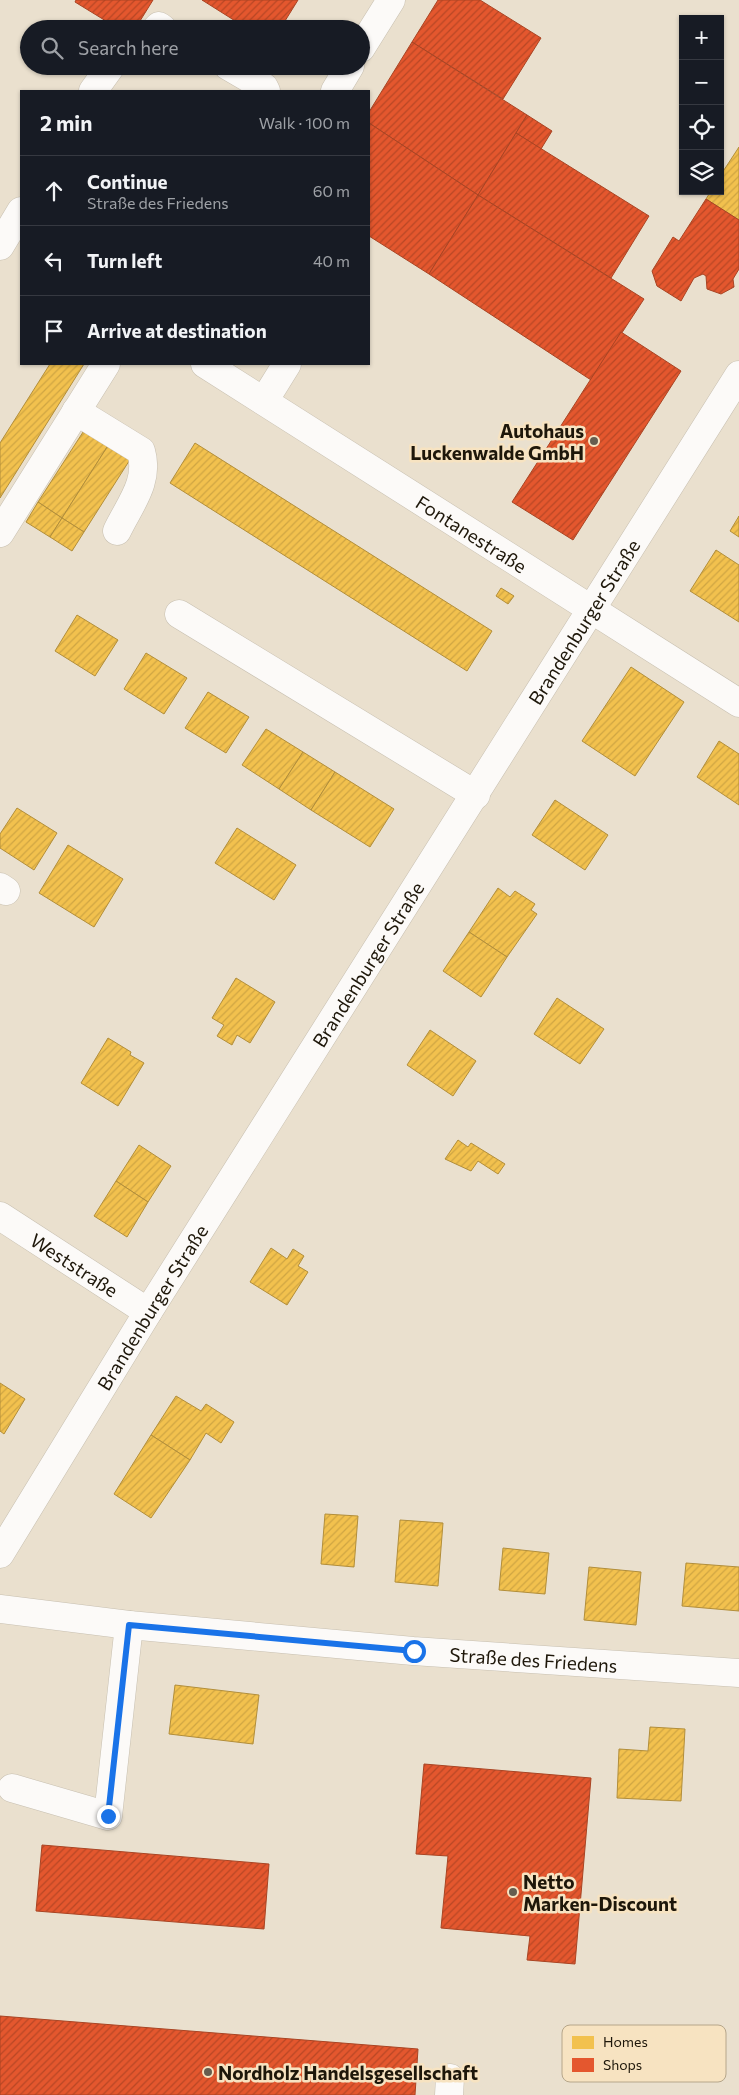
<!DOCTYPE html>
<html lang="en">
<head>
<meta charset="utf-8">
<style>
  :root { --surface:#171b24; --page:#20242c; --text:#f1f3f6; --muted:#9ea1a6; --line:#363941 }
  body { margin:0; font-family:Commissioner,sans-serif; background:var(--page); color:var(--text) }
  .controls { position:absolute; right:15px; top:15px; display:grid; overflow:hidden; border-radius:0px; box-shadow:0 1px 4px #0004 }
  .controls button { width:45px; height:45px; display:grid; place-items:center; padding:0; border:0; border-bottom:1px solid var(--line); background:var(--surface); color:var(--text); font:25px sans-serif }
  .stop { position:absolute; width:15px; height:15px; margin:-11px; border:4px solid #1a73e8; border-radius:50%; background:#fff }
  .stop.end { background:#1a73e8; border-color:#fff; box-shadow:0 1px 5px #0008 }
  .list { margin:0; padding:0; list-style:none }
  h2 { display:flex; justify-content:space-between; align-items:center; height:65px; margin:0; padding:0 20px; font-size:21px }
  h2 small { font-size:16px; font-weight:400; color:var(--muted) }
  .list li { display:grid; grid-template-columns:32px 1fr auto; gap:15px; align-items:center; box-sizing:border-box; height:70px; padding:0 20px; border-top:1px solid var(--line) }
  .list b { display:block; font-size:19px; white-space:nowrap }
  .list p { margin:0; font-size:16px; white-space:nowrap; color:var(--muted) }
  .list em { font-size:16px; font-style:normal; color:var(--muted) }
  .icon { flex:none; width:28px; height:28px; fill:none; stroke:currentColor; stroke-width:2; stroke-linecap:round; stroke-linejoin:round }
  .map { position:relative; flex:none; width:739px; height:2095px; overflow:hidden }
  .search { position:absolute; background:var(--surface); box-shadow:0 1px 4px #0004; left:20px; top:20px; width:350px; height:55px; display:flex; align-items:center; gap:12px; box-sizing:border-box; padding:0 18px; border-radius:28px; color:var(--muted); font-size:19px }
  .panel { position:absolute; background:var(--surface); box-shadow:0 1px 4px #0004; left:20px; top:90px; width:350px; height:275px; border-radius:0px }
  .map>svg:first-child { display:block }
  .homes { fill:url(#homes-hatch); stroke:#b28e3a }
  .shops { fill:url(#shops-hatch); stroke:#a94423 }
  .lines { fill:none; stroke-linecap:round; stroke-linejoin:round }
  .minor-casing { stroke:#c7bfb0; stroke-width:29 }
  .minor { stroke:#fcfaf8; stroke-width:28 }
  .route { stroke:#1a73e8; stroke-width:6 }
  .poi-dot { fill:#655d4f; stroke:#f7e3c1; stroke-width:2 }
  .labels { text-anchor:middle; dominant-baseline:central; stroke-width:5; stroke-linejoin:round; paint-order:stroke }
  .poi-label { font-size:19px; font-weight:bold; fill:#1e170a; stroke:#f7e3c1; text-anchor:start }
  .street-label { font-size:19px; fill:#1e170a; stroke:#f7e3c1 }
  .key { fill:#f7e3c1; stroke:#b6a68a; stroke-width:1 }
  .key-label { font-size:14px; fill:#1e170a }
</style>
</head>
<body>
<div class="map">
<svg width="739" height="2095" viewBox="0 0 739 2095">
  <defs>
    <pattern id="homes-hatch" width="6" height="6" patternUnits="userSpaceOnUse" patternTransform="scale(1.25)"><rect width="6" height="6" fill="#f2c14e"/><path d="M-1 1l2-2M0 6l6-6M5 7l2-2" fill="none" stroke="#cfa543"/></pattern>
    <pattern id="shops-hatch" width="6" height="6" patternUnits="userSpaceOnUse" patternTransform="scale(1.25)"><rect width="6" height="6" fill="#e4572e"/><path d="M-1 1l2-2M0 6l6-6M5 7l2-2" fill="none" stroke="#b84725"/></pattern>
  </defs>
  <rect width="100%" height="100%" fill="#eae0ce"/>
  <g class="homes">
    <path d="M739,147v73l-33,-21 5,-8h9v-15z"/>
    <path d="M50,364h34l-84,134v-55z"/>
    <path d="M85,429l24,15 -47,74 -24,-16z"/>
    <path d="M195,443l297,188 -25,40 -297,-188z"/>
    <path d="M109,444l22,14 -47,74 -22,-14z"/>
    <path d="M38,502l24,16 -12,19 -24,-15z"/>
    <path d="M739,516v21l-9,-6z"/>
    <path d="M62,518l22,14 -12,19 -22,-14z"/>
    <path d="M716,550l23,15v57l-49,-31z"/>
    <path d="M501,588l13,8 -6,8 -12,-8z"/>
    <path d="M77,615l41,25 -23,36 -40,-25z"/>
    <path d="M146,653l41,25 -23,36 -40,-25z"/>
    <path d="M631,667l53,35 -49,74 -53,-35z"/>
    <path d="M208,692l41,25 -23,36 -41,-25z"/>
    <path d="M266,729l37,23 -24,37 -37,-24z"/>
    <path d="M719,741l20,13v51l-42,-28z"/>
    <path d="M303,752l32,20 -24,38 -32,-21z"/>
    <path d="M335,772l59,37 -24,38 -59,-37z"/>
    <path d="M555,800l53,35 -23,35 -53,-35z"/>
    <path d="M17,808l40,25 -23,37 -34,-22v-14z"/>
    <path d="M237,828l59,37 -22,35 -59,-37z"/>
    <path d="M68,845l55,34 -29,48 -55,-34z"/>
    <path d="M498,888l12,9 5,-6 20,13 -4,6 6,4 -30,43 -38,-25z"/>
    <path d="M469,932l38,25 -26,40 -38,-26z"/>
    <path d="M236,978l39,24 -25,41 -13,-8 -5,10 -15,-9 7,-11 -12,-7z"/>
    <path d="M557,998l47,31 -24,35 -46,-30z"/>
    <path d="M430,1030l46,31 -23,35 -46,-31z"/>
    <path d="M108,1038l23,14 -1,3 14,8 -26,43 -37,-23z"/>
    <path d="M458,1140l10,7 3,-4 34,21 -7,10 -20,-13 -7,10 -26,-12z"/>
    <path d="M139,1145l32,21 -23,36 -32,-21z"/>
    <path d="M116,1181l32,21 -21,35 -33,-21z"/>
    <path d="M271,1248l16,11 6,-10 11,7 -6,10 10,6 -21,33 -37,-23z"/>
    <path d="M0,1383l25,16 -21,35 -4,-3z"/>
    <path d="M176,1396l25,15 5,-7 28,18 -13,21 -15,-10 -16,27 -39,-25z"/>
    <path d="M151,1435l39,25 -39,58 -37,-24z"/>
    <path d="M325,1514l33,2 -4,51 -33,-3z"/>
    <path d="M400,1520l43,3 -5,63 -43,-4z"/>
    <path d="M503,1548l46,5 -4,41 -46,-4z"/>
    <path d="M686,1563l53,4v44l-57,-5z"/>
    <path d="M589,1567l52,5 -5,53 -52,-5z"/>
    <path d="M175,1685l84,10 -6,49 -84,-10z"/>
    <path d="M650,1727l35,2 -4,72 -64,-3 2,-49 29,2z"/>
  </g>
  <g class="shops">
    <path d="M76,0h77l-18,29h-16l-44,-27z"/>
    <path d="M202,0h96l-18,29h-32z"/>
    <path d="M438,0h42l61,38 -38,61 -91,-57z"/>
    <path d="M412,42l115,73 -49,80 -109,-72v-11z"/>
    <path d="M527,115l25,16 -11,18 -25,-16z"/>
    <path d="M369,123l109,72 -49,79 -60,-38z"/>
    <path d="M516,133l133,83 -38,62 -133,-83z"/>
    <path d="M478,195l166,104 -53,81 -162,-106z"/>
    <path d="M706,199l33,21v49l-6,10 1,8 -13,7 -14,-5 -1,-13 -3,-2 -9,4 -13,23 -24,-15 -5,-15 21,-34 6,4z"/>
    <path d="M621,332l60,39 -108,169 -61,-38z"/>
    <path d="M424,1764l167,14 -16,186 -48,-4 3,-24 -89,-8 7,-72 -32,-2z"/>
    <path d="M42,1845l227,19 -5,65 -228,-18z"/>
    <path d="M0,2016l418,33 -3,46h-415z"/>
  </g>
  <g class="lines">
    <g class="minor-casing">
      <g id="minor">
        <path d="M156,29l3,-3 4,3"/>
        <path d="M361,48l30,-48"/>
        <path d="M228,66l36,21 2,4"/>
        <path d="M93,91l18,-25"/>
        <path d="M335,91l15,-25"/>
        <path d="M0,246l21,-35"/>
        <path id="s1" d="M205,364l534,339"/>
        <path d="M264,401l23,-37"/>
        <path d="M76,411l65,40c9,30 -11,53 -24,80"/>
        <path d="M0,533l106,-169"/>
        <path d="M179,614l297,181"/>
        <path d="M0,887l6,4"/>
        <path id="s2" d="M0,1216l148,96"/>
        <path id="s3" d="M0,1554l148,-242 591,-937"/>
        <path id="s4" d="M0,1609l129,16 284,26 326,22"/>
        <path d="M12,1788l96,28 21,-191"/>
        <path d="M449,2095l1,-17"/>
      </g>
    </g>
    <use href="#minor" class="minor"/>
  </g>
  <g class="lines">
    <path class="route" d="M108,1816l21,-191 285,26"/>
  </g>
  <g class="poi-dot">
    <circle cx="594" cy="441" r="5"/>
    <circle cx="513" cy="1892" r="5"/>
    <circle cx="208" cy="2072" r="5"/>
  </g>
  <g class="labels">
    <g class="poi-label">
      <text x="584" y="430" text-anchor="end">Autohaus<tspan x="584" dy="22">Luckenwalde GmbH</tspan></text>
      <text x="523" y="1881">Netto<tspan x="523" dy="22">Marken-Discount</tspan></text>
      <text x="218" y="2072">Nordholz Handelsgesellschaft</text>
    </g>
    <g class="street-label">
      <text stroke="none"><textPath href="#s1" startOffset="316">Fontanestraße</textPath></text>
      <text stroke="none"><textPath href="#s3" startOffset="1100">Brandenburger Straße</textPath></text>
      <text stroke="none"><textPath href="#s3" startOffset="695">Brandenburger Straße</textPath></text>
      <text stroke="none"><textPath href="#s2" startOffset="89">Weststraße</textPath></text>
      <text stroke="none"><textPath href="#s3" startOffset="290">Brandenburger Straße</textPath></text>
      <text stroke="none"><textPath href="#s4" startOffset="536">Straße des Friedens</textPath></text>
    </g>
  </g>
  <rect x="562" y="2025" width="164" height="57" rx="8" class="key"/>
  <rect x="572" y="2036" width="22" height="13" fill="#f2c14e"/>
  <rect x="572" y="2058" width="22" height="14" fill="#e4572e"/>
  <g class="key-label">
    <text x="603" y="2047">Homes</text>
    <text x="603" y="2070">Shops</text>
  </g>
</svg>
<div class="controls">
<button>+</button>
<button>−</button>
<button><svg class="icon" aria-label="locate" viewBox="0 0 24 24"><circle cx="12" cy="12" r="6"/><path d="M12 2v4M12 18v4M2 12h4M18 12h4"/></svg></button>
<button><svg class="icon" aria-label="layers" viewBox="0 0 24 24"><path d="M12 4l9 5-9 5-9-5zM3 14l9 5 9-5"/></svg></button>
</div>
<div class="stop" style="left:414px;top:1651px"></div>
<div class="stop end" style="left:108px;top:1816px"></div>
<div class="search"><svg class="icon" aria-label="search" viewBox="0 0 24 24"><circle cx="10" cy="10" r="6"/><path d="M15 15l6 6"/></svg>Search here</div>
<section class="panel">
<h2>2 min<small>Walk · 100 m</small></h2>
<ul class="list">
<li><svg class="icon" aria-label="ahead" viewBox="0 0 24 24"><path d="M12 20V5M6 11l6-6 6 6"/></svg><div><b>Continue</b><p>Straße des Friedens</p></div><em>60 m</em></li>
<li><svg class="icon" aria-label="left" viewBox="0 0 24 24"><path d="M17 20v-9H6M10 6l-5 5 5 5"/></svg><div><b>Turn left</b></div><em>40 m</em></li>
<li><svg class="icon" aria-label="arrive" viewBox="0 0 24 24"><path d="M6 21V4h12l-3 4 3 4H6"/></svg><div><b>Arrive at destination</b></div></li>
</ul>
</section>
</div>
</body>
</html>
